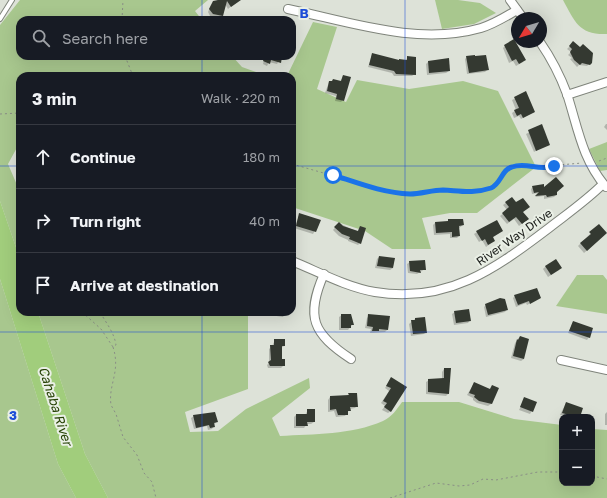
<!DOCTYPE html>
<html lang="en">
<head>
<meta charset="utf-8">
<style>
  :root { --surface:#171b24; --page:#20242c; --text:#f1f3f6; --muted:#9ea1a6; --line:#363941 }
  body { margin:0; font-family:"Golos Text",sans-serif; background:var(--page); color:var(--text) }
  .controls { position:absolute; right:12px; bottom:12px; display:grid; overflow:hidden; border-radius:8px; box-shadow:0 4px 16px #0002 }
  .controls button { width:36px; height:36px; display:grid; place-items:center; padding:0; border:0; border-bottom:1px solid var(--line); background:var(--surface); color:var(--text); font:20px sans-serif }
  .compass { position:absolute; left:511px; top:12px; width:36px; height:36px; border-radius:50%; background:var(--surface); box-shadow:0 4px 16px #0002; rotate:232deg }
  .stop { position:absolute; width:12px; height:12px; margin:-9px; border:3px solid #1a73e8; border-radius:50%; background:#fff }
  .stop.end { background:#1a73e8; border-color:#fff; box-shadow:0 1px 4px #0008 }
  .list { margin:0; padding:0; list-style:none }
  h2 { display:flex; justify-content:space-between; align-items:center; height:52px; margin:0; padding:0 16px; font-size:17px }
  h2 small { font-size:13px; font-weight:400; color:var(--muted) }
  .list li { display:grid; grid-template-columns:26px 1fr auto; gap:12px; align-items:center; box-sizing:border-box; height:64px; padding:0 16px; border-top:1px solid var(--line) }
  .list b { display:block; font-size:15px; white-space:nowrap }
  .list em { font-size:13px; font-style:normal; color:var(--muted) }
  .icon { flex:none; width:22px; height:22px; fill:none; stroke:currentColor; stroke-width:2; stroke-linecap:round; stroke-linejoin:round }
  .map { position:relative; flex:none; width:607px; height:498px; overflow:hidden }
  .search { position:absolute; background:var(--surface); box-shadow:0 4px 16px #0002; left:16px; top:16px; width:280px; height:44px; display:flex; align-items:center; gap:10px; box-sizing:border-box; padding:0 14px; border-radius:12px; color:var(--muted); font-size:15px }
  .panel { position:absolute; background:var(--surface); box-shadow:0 4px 16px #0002; left:16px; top:72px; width:280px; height:244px; border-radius:12px }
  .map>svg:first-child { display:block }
  .green { fill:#a8c78e }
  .water { fill:#a1cd7c }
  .shadow { fill:#0003 }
  .building { fill:#343931 }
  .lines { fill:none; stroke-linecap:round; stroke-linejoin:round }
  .lane-casing { stroke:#7f847b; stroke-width:6 }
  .street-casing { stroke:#7f847b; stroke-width:10 }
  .path { stroke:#898d86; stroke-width:1; stroke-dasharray:2 3; stroke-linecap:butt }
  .lane { stroke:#fff; stroke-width:4 }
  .street { stroke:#fff; stroke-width:8 }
  .route { stroke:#1a73e8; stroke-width:5 }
  .grid { fill:none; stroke:#1d4ed8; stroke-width:1; stroke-opacity:0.55 }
  .labels { text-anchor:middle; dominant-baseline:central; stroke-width:4; stroke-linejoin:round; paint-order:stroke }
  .street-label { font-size:12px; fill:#1c1e1b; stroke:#eaf0e6 }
  .water-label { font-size:13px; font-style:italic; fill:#274206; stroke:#eaf0e6 }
  .grid-label { font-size:13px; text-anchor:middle; font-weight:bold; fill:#1d4ed8; stroke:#eaf0e6; stroke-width:4; stroke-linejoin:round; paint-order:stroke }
</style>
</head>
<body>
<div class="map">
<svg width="607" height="498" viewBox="0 0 607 498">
  <rect width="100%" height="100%" fill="#dde2d8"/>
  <g class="green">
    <path d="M20,0h188l-13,11 7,9h-182v36h212l10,11 25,9h-247v66l-12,22 12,28v67l-20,-58v-176z"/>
    <path d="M435,0h23l22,3 16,10 -22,11 -32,5z"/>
    <path d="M563,0h44v34c-28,1 -32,-12 -44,-34z"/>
    <path d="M313,22l24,5 -20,62 29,13 11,-22 52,9 54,-8 35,10 38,76 -59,46h-27l-28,5 9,31h-39l-27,-18 -73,-24v-131h-5z"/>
    <path d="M607,142v28l-7,1 -11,-22z"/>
    <path d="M577,275h26l4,5v34l-51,-8z"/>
    <path d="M0,279l58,185 18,34h-76z"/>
    <path d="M38,312h178l32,4v73l-63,23 5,20 28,-1 28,-22 63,-31 1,10 -38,30 8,18c34,-2 71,-1 103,-15 9,-4 14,-12 19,-19h57l55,17 48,6v58h30v-54l15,1v68h-499l-23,-44z"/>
  </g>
  <path class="water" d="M0,201l20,58v53h18l47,142 23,44h-32l-18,-34 -58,-185z"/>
  <g class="shadow">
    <path d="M218,0h16l-1,5 -5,4 -3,-5 -3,12 -2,2 -10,-2 -2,-4 3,-7z"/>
    <path d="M573,43l18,19 -4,4 -8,-1 -2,2 -7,-8 2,-1 -4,-3 3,-3 -4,-3z"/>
    <path d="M505,46l18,16 -7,4 -3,-5 -4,2 -6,-15z"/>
    <path d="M372,55l26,6h7l3,-4 7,17 -3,2h-18l-2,-3 -24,-6z"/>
    <path d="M265,56h17l-5,8 -8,-2 -2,4 -4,-2z"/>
    <path d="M467,57l21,12 -3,3 -18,2 -2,-15z"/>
    <path d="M428,62l21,9 -3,2 -19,2 -1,-11z"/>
    <path d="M343,76v24l-2,2 -6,-1 1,-5 -11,-3 4,-11h11z"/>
    <path d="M526,93l8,19 -13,7 -2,-3 -5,2 -2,-5 4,-3 -4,-10z"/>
    <path d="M606,124h1v6l-3,-3z"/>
    <path d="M541,126l7,18 -14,8 -8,-18z"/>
    <path d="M533,187l23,5v3l-2,2 -10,2v-3l-9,1 4,-4 -7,1 -1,-5z"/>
    <path d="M512,198l10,14 3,9 -6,5 -5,-7 -7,5 -7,-8 7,-6 -4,-5z"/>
    <path d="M300,214l20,7 -7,13 -19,-6z"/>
    <path d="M339,223l18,9 3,-5v16l-2,2 -10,-4v-1l-9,-4 -6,-6z"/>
    <path d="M435,223l28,2 -4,3v8l-2,2h-7v-4l-16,1 -1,-10z"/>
    <path d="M599,225l-9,23 -6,5 -6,-7z"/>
    <path d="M477,232l22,1 -7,5 2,3 -8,6 -4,-7 -3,2 -5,-8z"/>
    <path d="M379,257l14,11 -3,2 -15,-2 2,-9z"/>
    <path d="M410,262l15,7 -8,5 -9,-1 -1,-9z"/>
    <path d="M546,266l13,4 -11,7 -5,-8z"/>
    <path d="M515,296l25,2 -13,7 -1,-2 -10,4 -3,-9z"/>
    <path d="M486,305l21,4 -2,3 -19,5 -2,-10z"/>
    <path d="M270,312h16l-3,5 -13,-2z"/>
    <path d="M455,312l15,8 -2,3 -14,2 -2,-11z"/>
    <path d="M342,315l11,9 -5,6h-9v-13z"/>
    <path d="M369,316l18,14 -2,2 -15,1 1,-4 -6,-1 2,-10z"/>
    <path d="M415,319l11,13 -2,2 -13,2 -2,-12z"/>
    <path d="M573,322l16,15 -2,3 -19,-7z"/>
    <path d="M520,337l4,22 -3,2 -10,-3 4,-15z"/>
    <path d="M275,340l9,6 -3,2v12l3,5 -3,3h-13l-1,-3 2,-2v-14l3,-3z"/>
    <path d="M444,369h6l-2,25 -2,2 -20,-2v-12l3,-2 13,-1v-7z"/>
    <path d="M391,378v33l-3,2 -6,-3 3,-4 -4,-3 8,-12 -4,-3z"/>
    <path d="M474,383l15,7 3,-4 -1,18 -3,2 -11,-3 -4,-3v-2l-6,-3z"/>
    <path d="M349,394l8,12 -2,2 -5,1 -5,7 -9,1 -2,-6 -6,1v-12l2,-3 17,-1z"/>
    <path d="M525,398l11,5 -6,11 -11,-4z"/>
    <path d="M566,403l13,14 -19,-2z"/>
    <path d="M308,410l6,12 -3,2h-4l-3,4h-10v-11l2,-2h9z"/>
    <path d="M607,412v13h-2v-11z"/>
    <path d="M194,416l22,6 -4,7 -4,1 -1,-4 -13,3 -3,-11z"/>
  </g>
  <g class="building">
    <path d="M218,0h23l-10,7 -4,-6 -4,15 -10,-2 -4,-5 4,-8z"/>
    <path d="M514,39l12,21 -7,4 -3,-5 -4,2 -8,-16z"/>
    <path d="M573,41l7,6 3,-3 10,9 -1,10 -2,2 -8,-2 -2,2 -6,-5 -4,-8 2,-3 -3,-3z"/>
    <path d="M372,53l27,7v-1l8,1v-4l9,1v18l-20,-1 -2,-3 -25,-6z"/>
    <path d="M475,55v1l11,-1 3,15 -20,3 -3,-17z"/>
    <path d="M261,56h24l-3,1 -1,6 -10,-3 -1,4 -7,-3 1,-3z"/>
    <path d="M449,58l1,13 -21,2 -1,-12z"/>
    <path d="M343,75l8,2 -7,24 -8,-2 1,-5 -10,-3 2,-10h3l1,-2 8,2z"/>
    <path d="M526,91l9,21 -12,6 -2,-4 -4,2 -3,-6 5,-2 -5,-11z"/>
    <path d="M542,124l8,21 -14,6 -8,-21z"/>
    <path d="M556,177l8,9 -7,6v3l-10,2 -1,-2 -11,1 4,-4 -5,1 -2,-7 12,-2v3z"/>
    <path d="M512,197l4,5 7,-4 7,9 -7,5 6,7 -7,5 -6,-7 -7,5 -7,-9 7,-6 -4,-5z"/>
    <path d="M299,213l22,7 -5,12 -20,-6z"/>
    <path d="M448,219h15l1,6 -5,1 1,10 -8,1v-5l-16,1 -1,-11 13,-1z"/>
    <path d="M497,220l6,11 -10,6 2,4 -7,4 -3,-6 -3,2 -6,-10z"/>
    <path d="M339,222l4,4 15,5 2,-5 6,2 -5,16 -12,-5 1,-2 -8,-3 -8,-7z"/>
    <path d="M599,224l8,9 -20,18 -7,-8 11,-9 -2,-2z"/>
    <path d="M379,256l16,2 -2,10 -16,-2z"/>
    <path d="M556,259l6,9 -11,7 -6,-9z"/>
    <path d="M425,260l1,10h-6l1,3 -11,-2 -1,-10z"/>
    <path d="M537,288l4,10 -11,6 -1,-3 -11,4 -4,-10z"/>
    <path d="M500,298l5,1 3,11 -20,5 -3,-11z"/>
    <path d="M469,309l2,12 -15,2 -2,-12z"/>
    <path d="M341,314h10l3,11h-3v3h-10z"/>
    <path d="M368,314l22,2 -2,14 -9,-1v2h-7l1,-4 -6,-1z"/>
    <path d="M425,317l2,16 -14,1 -2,-14h4v-2z"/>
    <path d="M573,321l20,7 -3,10 -21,-7z"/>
    <path d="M520,336l9,3 -5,20 -11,-3 4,-17 1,1z"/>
    <path d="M274,339h11v7h-3v13h3v7h-15l-2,-4 3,-2 -1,-15h4z"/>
    <path d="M444,368h7l-2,26 -21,-2v-13l16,-1z"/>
    <path d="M391,377l16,10 -16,25 -7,-5 3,-4 -4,-2 8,-13 -5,-2z"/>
    <path d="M474,382l16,7 2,-4 7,3 -7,16 -13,-3 -5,-4 1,-2 -6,-2z"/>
    <path d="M348,393h9l1,14h-8l1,4h-3v4h-10l-2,-6 -6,1v-14l19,-1z"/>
    <path d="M524,397l13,5 -4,10 -13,-5z"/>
    <path d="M566,402l17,6 -3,9h-12l1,-2 -7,-2z"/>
    <path d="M307,409h8v13h-8l1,4h-12v-12h11z"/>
    <path d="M215,412l3,10 -4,1 1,4 -5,1 -1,-3 -13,3 -3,-13z"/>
  </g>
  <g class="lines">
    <g class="lane-casing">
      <path id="lane" d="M0,19l12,-19"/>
    </g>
    <g class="street-casing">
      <g id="street">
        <path d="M510,0l13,18"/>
        <path d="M288,9c62,13 130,37 193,19 13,-4 24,-11 36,-18"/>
        <path d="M540,42c11,16 20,33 27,52 11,34 15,65 39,93"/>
        <path d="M567,95l40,-13"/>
        <path d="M292,261c27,11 54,26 83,31 72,12 120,-23 174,-64 18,-14 38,-28 54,-44"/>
        <path d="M324,274c-19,43 -11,60 27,85"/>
        <path d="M561,360l46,10"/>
      </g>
    </g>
    <g class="path">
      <path d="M122,20l1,-20"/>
      <path d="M125,56l8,20"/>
      <path d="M0,114l20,-1"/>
      <path d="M599,161l8,-3"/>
      <path d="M292,164l91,26 28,4 30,-4 30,2 21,-5 17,-20 10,-2 28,3 12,-3 23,-2"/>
      <path d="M75,312l9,3"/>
      <path d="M82,312l19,17 12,18 3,-2c-2,-13 -10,-22 -16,-33"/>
      <path d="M113,347c8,25 -5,37 -2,58l5,9 7,23 14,18 7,18 8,9 4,16"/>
      <path d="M592,476l15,3"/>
      <path d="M390,498l46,-15 23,3 11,-1 13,-6 13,1 42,-8h24"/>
    </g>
    <use href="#lane" class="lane"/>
    <use href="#street" class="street"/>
  </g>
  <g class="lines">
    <path class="route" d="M333,175c25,8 50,18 77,19 11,0 22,-4 33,-4 18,1 30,4 48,-2 10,-4 11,-19 21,-21 14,-5 27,4 42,-1"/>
  </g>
  <path class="grid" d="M202,0v20M405,0v498M202,56v20M0,166h20M292,166h315M202,312v186M0,332h607"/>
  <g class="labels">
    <g class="street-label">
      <text transform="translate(514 237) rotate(-35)">River Way Drive</text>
    </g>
    <g class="water-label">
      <text transform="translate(56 406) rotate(72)">Cahaba River</text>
    </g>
  </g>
  <g class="grid-label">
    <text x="304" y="18">B</text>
    <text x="13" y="420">3</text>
  </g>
</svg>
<div class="controls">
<button>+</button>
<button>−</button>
</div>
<svg class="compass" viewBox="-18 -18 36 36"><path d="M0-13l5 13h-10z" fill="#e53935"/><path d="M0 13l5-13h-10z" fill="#9ea1a6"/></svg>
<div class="stop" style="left:333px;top:175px"></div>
<div class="stop end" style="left:554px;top:166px"></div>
<div class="search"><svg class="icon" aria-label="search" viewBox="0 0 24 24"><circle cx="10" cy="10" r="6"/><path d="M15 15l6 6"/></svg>Search here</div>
<section class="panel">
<h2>3 min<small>Walk · 220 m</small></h2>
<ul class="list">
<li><svg class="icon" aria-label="ahead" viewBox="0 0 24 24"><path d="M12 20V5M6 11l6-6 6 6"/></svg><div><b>Continue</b></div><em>180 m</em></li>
<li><svg class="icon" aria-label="right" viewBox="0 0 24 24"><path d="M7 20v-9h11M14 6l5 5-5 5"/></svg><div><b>Turn right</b></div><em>40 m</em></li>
<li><svg class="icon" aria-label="arrive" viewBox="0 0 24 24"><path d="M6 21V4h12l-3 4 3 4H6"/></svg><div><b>Arrive at destination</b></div></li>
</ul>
</section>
</div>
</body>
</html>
